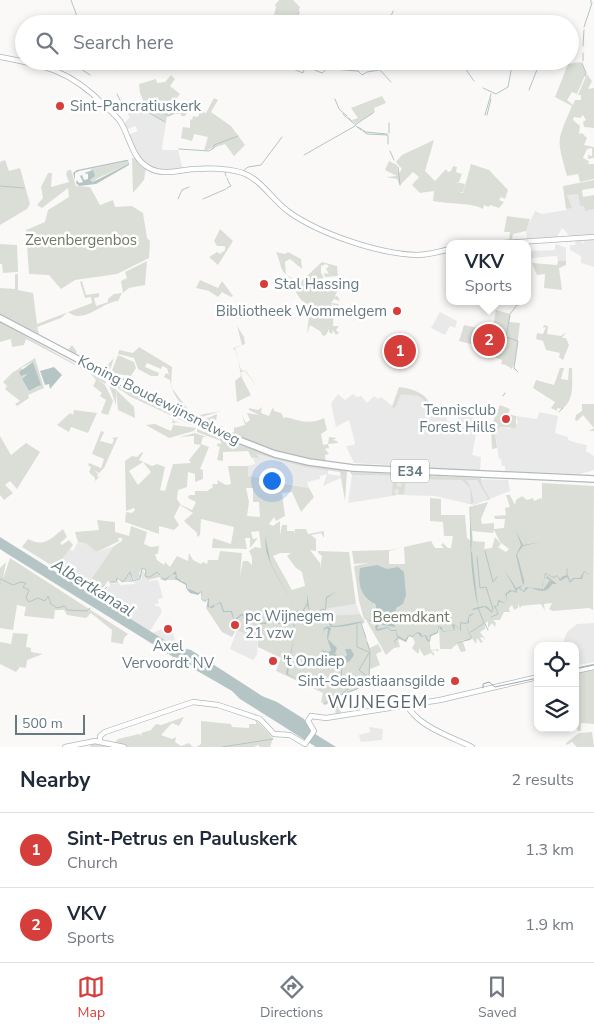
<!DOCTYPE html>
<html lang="en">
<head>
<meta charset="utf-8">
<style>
  :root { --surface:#fff; --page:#f2f2f3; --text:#1f2937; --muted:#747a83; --line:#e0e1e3; --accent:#d63e3c }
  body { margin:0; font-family:"Nunito Sans",sans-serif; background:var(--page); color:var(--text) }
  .controls { position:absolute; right:15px; bottom:15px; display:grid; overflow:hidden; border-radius:10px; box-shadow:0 2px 8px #0003 }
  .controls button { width:45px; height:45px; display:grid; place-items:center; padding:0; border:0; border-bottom:1px solid var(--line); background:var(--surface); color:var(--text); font:25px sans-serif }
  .scale { position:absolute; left:15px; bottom:12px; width:70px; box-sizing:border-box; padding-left:5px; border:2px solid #667a80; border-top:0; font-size:14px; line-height:18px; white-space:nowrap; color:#667a80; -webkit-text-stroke:4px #fff; paint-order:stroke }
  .you { position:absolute; left:271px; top:480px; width:18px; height:18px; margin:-12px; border:4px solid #fff; border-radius:50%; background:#1a73e8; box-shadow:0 0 0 8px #1a73e833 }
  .badge { display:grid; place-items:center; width:32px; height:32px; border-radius:50%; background:var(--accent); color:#fff; font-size:16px; font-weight:700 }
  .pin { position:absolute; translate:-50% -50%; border:2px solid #fff; box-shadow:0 1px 5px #0006 }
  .popup { position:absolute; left:446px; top:240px; width:85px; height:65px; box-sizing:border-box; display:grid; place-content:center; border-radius:10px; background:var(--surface); filter:drop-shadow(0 1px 4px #0005); font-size:16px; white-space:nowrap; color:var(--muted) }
  .popup b { font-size:19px; color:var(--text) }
  .popup::after { content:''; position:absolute; left:50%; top:100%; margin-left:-10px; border:10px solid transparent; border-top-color:var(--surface) }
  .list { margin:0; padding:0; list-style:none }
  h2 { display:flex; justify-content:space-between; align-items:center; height:65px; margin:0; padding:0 20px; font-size:21px }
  h2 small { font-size:16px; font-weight:400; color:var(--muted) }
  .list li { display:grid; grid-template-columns:32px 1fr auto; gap:15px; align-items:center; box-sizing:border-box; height:75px; padding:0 20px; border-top:1px solid var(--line) }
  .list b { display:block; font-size:19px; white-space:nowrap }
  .list p { margin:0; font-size:16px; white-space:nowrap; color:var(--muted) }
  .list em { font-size:16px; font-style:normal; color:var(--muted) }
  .icon { flex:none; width:28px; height:28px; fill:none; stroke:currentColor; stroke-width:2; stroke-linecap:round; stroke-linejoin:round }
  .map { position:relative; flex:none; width:594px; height:747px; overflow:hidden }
  .search { position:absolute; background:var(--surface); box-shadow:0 2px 8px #0003; left:15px; right:15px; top:15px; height:55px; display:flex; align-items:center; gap:12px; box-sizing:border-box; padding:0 18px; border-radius:28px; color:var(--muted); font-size:19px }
  .sheet { height:215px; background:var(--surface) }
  nav { display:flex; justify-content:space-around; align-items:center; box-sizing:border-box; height:70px; border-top:1px solid var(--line); background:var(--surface); font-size:14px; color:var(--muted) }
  nav a { display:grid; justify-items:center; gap:2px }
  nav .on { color:var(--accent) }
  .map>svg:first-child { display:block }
  .built { fill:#e8e9e8 }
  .green { fill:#dbded7; fill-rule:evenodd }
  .water { fill:#b5c5c5 }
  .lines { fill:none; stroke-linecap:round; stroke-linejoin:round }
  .stream { stroke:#b5c5c5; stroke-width:1 }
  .major-casing { stroke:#b1b8ba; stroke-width:6 }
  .highway-casing { stroke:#b3b9bb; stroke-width:8 }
  .major { stroke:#fff; stroke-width:4.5 }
  .highway { stroke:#fff; stroke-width:5.5 }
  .tram { stroke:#9fa9ac; stroke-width:1 }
  .poi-dot { fill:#d63e3c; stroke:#fff; stroke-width:2 }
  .labels { text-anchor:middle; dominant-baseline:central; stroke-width:5; stroke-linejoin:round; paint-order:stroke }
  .shield { fill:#fff; stroke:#94a2a6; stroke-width:1 }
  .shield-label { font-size:14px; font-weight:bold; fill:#667a80 }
  .poi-label { font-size:15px; fill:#667a80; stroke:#fff; text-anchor:start }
  .park-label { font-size:15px; fill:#6d7966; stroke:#fff }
  .street-label { font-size:15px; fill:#667a80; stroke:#fff }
  .water-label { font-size:16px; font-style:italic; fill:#62787a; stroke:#fff }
  .quarter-label { font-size:18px; letter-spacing:1px; fill:#59686c; stroke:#fff }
</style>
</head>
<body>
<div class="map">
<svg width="594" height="747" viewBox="0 0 594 747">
  <rect width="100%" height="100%" fill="#faf9f8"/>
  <g class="built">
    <path d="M128,103l38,19 -4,26 1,2h15l5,20 -11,1 -19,-2 -8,-4 -6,-8 -11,-22 10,-4 -3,-5 -9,4 -3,-5 7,-8 -6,-9z"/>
    <path d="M578,193l2,13h4l1,4 9,-1v26l-24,1 -8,-8 -5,9 -30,2 -1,-9 9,-19 7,3 24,-4 3,-2 -2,-13z"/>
    <path d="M584,239h10v28l-13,-4v-7l-11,-6v-5h5l1,-5h6l1,5z"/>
    <path d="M557,244l9,4v13h-8l-1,-5 -26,2 -3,3v-10l27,-1v-5z"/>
    <path d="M440,312l17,9 -2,7 -5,-2 -5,9 -14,-7z"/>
    <path d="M401,393l17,3 7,4 -3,4 7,7 18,2v8l10,3 1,-7h15l3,17 -4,21 9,2 -1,14 -126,-8 -8,-17 8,-1 1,-2 -6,-23 -13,7 -5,-24 7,-9 7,6 8,-6 4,3 4,-1 6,7 7,-7 4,3 3,-2 14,11z"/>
    <path d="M539,412l19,4 -3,17 13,4v3l9,3 10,2 -1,6 8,5v14l-14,4 -75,-3v-5h-3l-1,-7h-2l-4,-27 4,-5 10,2 9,-6 -2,-7 21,3z"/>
    <path d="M257,454l71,16v4l13,2v2l-18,8 4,-12 -7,2v3l-13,3 2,6 -62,-12 1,-10 7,-2 -2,-7 6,2z"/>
    <path d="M352,475l50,1 4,3 23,2v-3l79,2 2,11 -36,14 -39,-9 -37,-1 -50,8z"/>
    <path d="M78,542l7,1 12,9 17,-6 -26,38 -8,-5 -3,4 -13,-7 -7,-11 13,-16 3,2z"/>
    <path d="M142,568l7,13 9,-1 5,18 -5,1 1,4 -5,2 6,2 2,5 -12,19 -53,-34 13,-11 -1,-4 6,2 2,-5 3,6 15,-1 -1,-2 8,-3 -2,-6z"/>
    <path d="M356,604l4,10 -35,3 1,-9z"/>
    <path d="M594,623v39l-19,4v-20h-13l5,-14 10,-8z"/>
    <path d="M171,626l4,14 10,6h-11l-22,-13z"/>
    <path d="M237,630l21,8 -1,17 -4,5 -23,-11z"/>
    <path d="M369,727l14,2 -1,11 -21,2 -2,-7 11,-3z"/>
  </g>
  <g class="green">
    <path d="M279,0h14l7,7 -5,15 -16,2 1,-4 -4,-1 -4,3 4,-15 -1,-2z"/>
    <path d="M581,62l5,11 -9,21 -5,-2 -5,8 6,5 2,-5h6v-5h-3l9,-21 5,7 -4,8 6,-1v40l-10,-1 -1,-5 3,-2 -3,-5 -3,3 -6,-1 -1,3 7,6 -1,8 3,-1 5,5 -3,7 10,2v11l-6,1v-4l4,1v-8l-5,1 -4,9 6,3 -1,3h6v15l-14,3 -2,-8 -11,2c-10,-38 -11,-33 5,-70l-17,-9 13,-33z"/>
    <path d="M171,75l4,4 -5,7 10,8 -4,5 12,12 -3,5h-4v-4l-14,4 -1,6 -22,-11 2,-4 -6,-14 -1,-9 17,-5 1,4 8,-1z"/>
    <path d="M382,96l4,7 -12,5 1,4 -20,12 -3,-4 6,-2 -7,-10z"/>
    <path d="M214,98l4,2 -7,12 20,14 14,19 -11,11 -9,-12 -21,7 4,-14 -14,-3 -2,7 -11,-3 2,-11 7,1v-9l2,1 1,-4 5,1 2,-6 6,2z"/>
    <path d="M434,140l-9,31 10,10 11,-12 2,3 3,-1 2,-5 4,1 -1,5 6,2 -3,8h-3l9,2 -2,8h-4l4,1 8,-29 18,6 19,20 -3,9 -4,-2 -2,3 5,2 -5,6 -9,-3 -1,2 -5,-2 -1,4c-9,-6 -34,-5 -50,-8l1,-10 -14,2 -8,-8 7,-8 -6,-5 -13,13 -3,-6 -11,-2 11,-1 -12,-6 4,-9 8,4 1,9 4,-5 -6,-7 6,-7z"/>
    <path d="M132,158h4l10,10 -2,12 -11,13z"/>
    <path d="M5,160l4,11 11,-3 10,36 -3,5 -27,16v-63z"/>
    <path d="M128,161v3l-32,15 -2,3 -4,-2 4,-3v-4l-4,-4z"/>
    <path d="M68,170h3l5,16 14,1 10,18 13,-5 2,7 17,-1 11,7 4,25 3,3 -1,17 -32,16 -42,6 -14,9 -12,-14 -20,-1 -3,-44 19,-8 3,-12 21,-13 -1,-9 -26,20 -5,-3 6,-7 -2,-11 7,-14h4l-1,14 18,-5 -3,-8z"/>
    <path d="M594,180v8l-12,2 1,7 11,-2v14l-9,2 -1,-5h-4l-2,-12 -11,1 5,13 -6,1 -3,-23z"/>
    <path d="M507,216l23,3 -4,12 -13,3 -1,5 -3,1 1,-8h-6z"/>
    <path d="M220,229l13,12 -15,24 -9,-8 8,-5 3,2 5,-4v-4h-8l-3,-5z"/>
    <path d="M0,244l17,1 1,27 -15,1 -1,-9h-2z"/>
    <path d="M276,252l9,2 3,-2 13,7 1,10 -12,-10 -5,3 1,13 11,6 -1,2c-18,-14 -12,-11 -20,-31z"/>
    <path d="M147,261l-2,24 -16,3 -6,5 -2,-12 6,-3 -2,-6z"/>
    <path d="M558,261h8v4l-7,3 3,22 -18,-2 1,-14 -8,1 -5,-12 25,2z"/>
    <path d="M322,262l15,4 1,10 -13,1 -1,-4 5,1 -3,-5 3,-3 -3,-2 -5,2v7l2,3 -1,7h9l7,7 -4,8 2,-2 5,2 -3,-1 2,4 -6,-2 -3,4 8,1 -1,2 -7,-2 3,6 -1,16h6l-3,4 3,3 -3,2 -3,-5 -1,4 -3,-2v-3l-3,6 -3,1 -3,-5 -10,-6 -3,9 3,-28 -9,-6 -9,-14 5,-1z"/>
    <path d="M15,274h3v16l15,3 4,31 55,-21 -1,-6 -6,1 -5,-16 2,-1 4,14 13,-2v4l-5,1 2,8 12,-4v-3l6,-5 8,-1 -4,8c-16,1 -35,24 -50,11l-7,6 -24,9 3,10 27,14 5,-6 5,7 -2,3 29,14 10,-11 -5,15 -109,-57v-28l15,1z"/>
    <path d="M200,280l18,8 4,-7 11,15 -2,1 -9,-5 -4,5 -9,-6 -13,-3z"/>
    <path d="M496,310l14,4 -1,8 11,1 -5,39 -3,7 -6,-4 -5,-1 1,-4 -11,-4v-14l-10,-1 -2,5 -20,-5 5,-16 23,5 16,9 2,-5 -12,-7z"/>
    <path d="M0,322l106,59 -1,3 -13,-9 13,10 8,16 -5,14 -7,-2 5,-13 -6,-4 2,-3 -9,-7 3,-6 -6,-7 -64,-34 -2,6 -12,2 -1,-8 -11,3z"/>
    <path d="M544,325l4,1 -1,8 14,2 5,-4 -4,6h4l3,7 -6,15 -4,-3 1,-4 -14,-3 -3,-9 -7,-2 1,-6 6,1 3,-7 -3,1z"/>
    <path d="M237,326l7,11 1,7 -10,4 6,22 5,1 12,17 -13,-17 -4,1 1,6 9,17 -14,7 -2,-21 6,-5 -4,-23 -4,-5 9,-3z"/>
    <path d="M139,347l33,20 -1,20 22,29 28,-5 -19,6 -3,4c-13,-10 -27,-24 -29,-41l-6,-3 2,-4 3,2 -2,-7 -5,-2 -1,3 -14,-6 -2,4 14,6 -1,3h-7l-13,-7 -4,-11 -16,-4 1,-4 14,3z"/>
    <path d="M118,355l16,7 2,6 -5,8 -20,-3z"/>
    <path d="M35,358l9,30 -16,7 1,3 -12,8 -2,-2 5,-3 -15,-12 2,-3 -4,-4 9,-9zM33,362l7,24 -11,5 -7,-12 5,-6 -6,-5z"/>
    <path d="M560,368h4l-3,11 7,1 1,-12h3c0,13 3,33 -10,41l-5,-1v3l-6,-3 4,-6 -22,-14 3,-8 18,5z"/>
    <path d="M103,378l93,49 -65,-30z"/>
    <path d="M108,382l26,25 1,11 -17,-8 -2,-20v15z"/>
    <path d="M399,387c15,2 27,6 32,19l10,4 1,-6 11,10 -3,-1 -2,5 -1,-5 -16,-1 -9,-8 2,-4 -6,-4 -17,-2 -6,14 -3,-1z"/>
    <path d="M575,404l-7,9 7,-9h19v27h-5l5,-3 -11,-13 -6,6 -2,-1 1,-5 6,-4v-7z"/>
    <path d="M500,405l10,4 -2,5 8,2v12l-17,-1 -1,5h-3l2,16 -5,1 -1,-19 -4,-4 1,-2 5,-2z"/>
    <path d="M262,407l-1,6 8,3 4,-9 1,4 7,2 3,5 2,-1c14,4 24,8 38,1l3,12 -6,4 2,11 5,-1 1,-7 8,1 -4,2 4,1 1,2 -10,1 1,4 -4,1 4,5 -4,1 1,7c-44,-7 -86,-20 -125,-41l16,-7 -2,14 7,-2 1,5 7,3 4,-2v-4l11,-3 -3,-10 4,8 4,-3 -3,-7 12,2 -10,-5v-2l9,2z"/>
    <path d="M74,410l23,3 -9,20 -17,-6 -2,5 -12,-7 13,-12 3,2z"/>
    <path d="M170,418l4,2v2l1,-1 6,2 -6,-1 -1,3 22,3 -2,3 -25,7 -23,-13 9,-1 16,7 3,-8h-2l1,-3z"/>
    <path d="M197,429c50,20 97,35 150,42l-2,30 -5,-29 -35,-5 -48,-13 2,5 -6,-2 -1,2 -4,-8 -25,1v9l-6,-1 3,-13 -3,-1 1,-3 3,1v-3l-24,-9z"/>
    <path d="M101,431l3,1 -4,9 12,3 2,-4 -2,-2 6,-1 -14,31 -5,5 -5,-3 4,4 -1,3 3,-1 -5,5v-3l-6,-6 2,-5 -3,-2 1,-2 12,5 3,-9 -12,-5z"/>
    <path d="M195,433l12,4h-4l-2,7 8,3 -9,22 3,1v9l-8,3v-8l-7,-2 -1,15 -9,3 -1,9 4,6 11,5 4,-8 -8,-4 1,-3h6v-4h12l6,-4 -1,-3h6l-1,-4 9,5 5,-1 -3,-18h20v10l24,4 8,-17h2l-3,2 -5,17 35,6 5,9 -13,15 -9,-20 -10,1 3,23 -9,5 -2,-4 -5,7 4,2 7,-5v14l2,-10h5v6h7v4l1,-6h11l2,5 16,-3v7l-3,-5 -10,2 5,4v12l-6,-1 10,13v6l2,-13 -4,-3v-2l31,1 7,52 -27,4 -3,2 -1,6 35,-2 5,8 -4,3 9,23 8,-4 4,7 -6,3 4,11 -10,4 -2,14 -6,1 -1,4 -21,8 1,18 -5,1 -2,-13 -9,3 -4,-3 2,-9 -47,-22 5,-13 -23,-11v-9l-22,-8 -4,7 -10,-5 -16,-24 2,-9 -4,2 -3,-4v-5l-3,2 -7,-2 -9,-12h-21l-1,-3 -12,3 -3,-4 1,-6 -4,-2 -3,5 2,5 -7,2 -2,-4h-1l2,6h-11l-3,-4 -5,5 -6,-2 -10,14 -21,-12 3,-4 8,5 26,-38 8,-5v-3h-4l1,3 -22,11 -12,-9 -7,-1 -3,-10 24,-2 -2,-10 18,2v10l14,4 2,-10 16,6 -3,12 7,3 8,-1 -1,8h-3l2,6 7,5 1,-3 5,5 7,-11 11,5 1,-8 4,7 8,4 2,-2 4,2 1,-4h10l2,-9 22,2 -2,23 3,-15h5l4,4v-8l-3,-6 6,-4 6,1 -2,-17 -8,1 2,7 5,-1 -8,10v-10h-5l2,11 -35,-1 1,-10 18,6 3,-17 -33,-8 -1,16 -3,2v-4l-13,-12 9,-8 -13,-8 -6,12 5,8 -5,5 -15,-4v8l-34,-12 1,-10 6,1 3,-3 -1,-2 -8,3 -1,-50 7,-5 5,1 5,-5 1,1 -4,7 13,6 5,-2 8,3 -5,23 5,1 8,-27 18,-1 -2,-3 12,-15 -7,-1v-8l-15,1zM143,462l8,10 -13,13 -9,-14zM246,488h7v14h6l1,15 -13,-1 2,-14zM280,553h11l-4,3 9,12 6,4 3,14 -13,4 -19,-34z"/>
    <path d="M0,436l11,19 15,-12 14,9 -23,37 -7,-8 -5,4 8,8 -9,7 -4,-5z"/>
    <path d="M350,472l131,6 1,7 8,14 -4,2 2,-3 -11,-18h-11c6,7 6,15 8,23l-7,1 4,-1 -1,-15 -8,-8 -56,-1 -2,15h-6l1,-4 -4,-1 -1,2 2,4h-4l1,-16h4v7l4,1 1,-11 -50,-1z"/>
    <path d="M542,483l52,3 -1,124 -4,-2 -36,3 -4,-2 3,-6 -8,1 1,7 -4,-7 -20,2 -1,3 -2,-6v5l-4,2 -2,-5 -3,3 1,4h-6l-4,8h-7l3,3 -1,4 -3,-4 -4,5v-7l-3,3v5l-5,3 6,8 -4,-3 -2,1 3,4 -2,1 -4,-5 -1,6 -4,-6 -12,3 3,1 3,9 -5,1 -4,-8 -6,5h-11l-1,-21h2l2,4 10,-2 -10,1 -1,-4 -3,-1 -2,2v4l-8,6 2,12 8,-1 -2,3 -1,-2 -5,1 3,2v3l-3,-3 -7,3 -5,-8v5h-2l-5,-5 3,-5 -2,-5 -4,-2 -3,6 -8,-3 2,8 -6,1 -8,7 -20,-35 9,3 3,-5 -4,3 -10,-2 -5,-18 -5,-35 15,-3 -15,1 -2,-13 38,-1 12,-3 -13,4v13h16l-1,-17 27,-6 4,7h9l-3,-3 2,-2 5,5h3l2,-12h-9l-1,-14 -13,-1v-23l11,1v16h24l2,23 4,3 -2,-34 19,-5 -7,17 1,5 12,-1v6l10,-1 1,-9h-10l-1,-3 12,-1 -1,-7 5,-1 -4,-12h4l5,10 1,-5 6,-4 5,4 6,-2 1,3 7,-3 1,2zM494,530l6,12 9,7 -3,3 -8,-5 3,-3 -6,-7 -3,11 -8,1 1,-7 -12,-1 -1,-10 21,2zM390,570l4,47 -10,4c-5,-12 -25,-36 -24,-48z"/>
    <path d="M63,529l4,8 -7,6 2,2 7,-5 4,5 -15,19 -7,1 -29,-18 6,-8c17,9 23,-1 35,-10z"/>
    <path d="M10,558l118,76 -4,4 -1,6 -12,-2 1,-12 -21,-17 -5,5 -19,-3 -3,-5h-9l-1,9 -30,-3 2,-9 -9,-2 -4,25 -13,-2v-60l6,-6 -3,17z"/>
    <path d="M13,633l15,1 -2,13 5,1v4l12,2 -16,6 -1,8 -6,-1 -4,5 -16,-8v-22l11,2z"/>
    <path d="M594,668v56l-13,-1v8h-3l-3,-5v-54z"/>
    <path d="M184,717l-5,9 -7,-3 -11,12 11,4 4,-2 -1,5 6,4 8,-3 4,4h-102l-2,-4 24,2 5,-6 21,-5 3,2 -1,-3 10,-3 5,-6 5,1z"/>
    <path d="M256,720l17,18 -3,9h-10l-2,-2 -4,2h-58l5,-3v-23l30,3 1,3 17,1v-4h7z"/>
    <path d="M592,732l2,15h-17l-5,-5 -5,3 -1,-2 13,-10z"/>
  </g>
  <g class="water">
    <path d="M126,160h2l1,5 -33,19 -17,2 -3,-3 1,-3 2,3 4,-1 -3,-6 2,-1 2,5 4,-1v-5l-4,-1 9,-3 2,6 -5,4 3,2 35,-18v-3l-49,10 -4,2v7l-2,-7 4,-3z"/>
    <path d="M33,362l8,23 -12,6 -7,-12 5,-5 -6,2 -2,-4z"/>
    <path d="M54,367l8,8 -12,14 -1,-5 -4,1 -5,-14z"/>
    <path d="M472,507l-2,2c0,14 3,28 1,42l1,1 6,55 8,-1 6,5 2,-5h3l1,-6 8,3v-7l-9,-19 8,17 5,-4 6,1 -12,-22 12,19 7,-3 -7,-30 5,-10 -5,-14 7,14 18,-3 -18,4 -6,8 7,26v4l-4,4 4,3 2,-4 16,2 3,-16 9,4 3,-2 3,4 3,-3 5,-1 2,6 3,-3h7l4,-7 6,4 -6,-3 -2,7h-8l-4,4 -3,-6 -7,4 -3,-5 -3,2 -8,-4 -4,11 1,5 7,-10 -4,-2 1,-2 10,8h-5c-5,9 -12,8 -23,3l-5,5 -6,-4 -2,5 3,13 -3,-13 -4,-2 -5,3 -1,9 -7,-1 -1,4 -4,1 -2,6 -7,-6 -12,3 2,3 -6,4v6l-4,1 7,14 -2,2 -17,4 18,-6 -6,-14 -4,-1v8l-7,-6 1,5 -12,2 -4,-5 -1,6 -7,3 -1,6 -3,-1 -2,-5 -4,1 -3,-4 -4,2 1,10 -1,-9 -2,1 -3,-1 -3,6 -7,-4 -4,3 1,6 -2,-6 4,-4 -2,-2 1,-4h-6l-3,-3 -11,3 -2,-3 3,-9 -4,4 -9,-4 9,2 5,-3 1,4 -3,7 11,-2 3,3h6v5l8,5 4,-5 3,1 6,-4 3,1 1,3 4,-1 3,6 1,-6 7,-3 1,-6 4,1 1,4 11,-1 -2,-5 2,-1 6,6v-8l7,1 2,-8 6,-2 -3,-4 6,-2c-8,-31 -8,-67 -8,-99z"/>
    <path d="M265,535l6,29 25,47 7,-1 4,-7v-9l3,19h9l2,-4h4l1,-12 10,-5 3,-5 -3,5 -9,6 -1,10 30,-4 -30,4 -1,9 8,9c12,-1 23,-4 31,-5 -9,4 -22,6 -33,6l-7,-10v-7h-2l-2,4h-10l-3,-9 -4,7 -8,2 -1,22 -6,38 15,8 -17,-8 8,-38 -1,-20 -5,1 -1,4 -8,3 -10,-6 -3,6h-6l-1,-8 -7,-2 2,7 1,-5 2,1 1,6 -9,-4 -5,1 -2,-5 -8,7 -3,-10h-8l-3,-9 -5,2 -2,3 -6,-1 1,-8 -3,3c-5,-2 -4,-5 -4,-10l-3,3 -8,-2 -4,-5v-3l-11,-6 1,-4 -4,-1 -7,7 -5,-5 5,3 11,-8 1,7 10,6v4l11,5 4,-2 -1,6 3,4 5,-3v9l12,-5 3,9h8l2,9 7,-6h3l1,5h6l-2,-4 3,-2 8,2 1,8 6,-1 1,-5 11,6 7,-3 1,-4 9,-5 -25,-46 -5,-14z"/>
    <path d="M0,537l174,109 17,4 71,46 15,6 27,17 8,13 24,15h-20l-76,-48 -8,-8 -57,-33 -169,-105 -6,-4z"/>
    <path d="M377,565l10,4 11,-2 6,5 2,23 -3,9 -7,4 -1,19 -13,-2 1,-4 -5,-5 -3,-12c-15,-8 -17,-20 -15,-36z"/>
    <path d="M328,626l3,2 -3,11 9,9 -2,6 10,3 2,-2 -2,-6h6l3,6 -4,6 -8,4c-3,-7 -16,-8 -21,-15l8,2 2,-2 -4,-12 1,-10 -4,2 -2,8 2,-10z"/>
  </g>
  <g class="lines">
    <g class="stream">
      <path d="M591,3v-3"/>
      <path d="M299,12l-3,10 26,-2"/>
      <path d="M291,23l31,-2 1,3"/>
      <path d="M68,24l10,-5 -7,-19"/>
      <path d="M388,24l5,-13"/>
      <path d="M584,27l8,-24"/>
      <path d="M583,46l1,-16"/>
      <path d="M69,61l21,14"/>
      <path d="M117,61v9"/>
      <path d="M155,61l1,1"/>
      <path d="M292,61l30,12 9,-7"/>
      <path d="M314,61h4"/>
      <path d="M330,61v2"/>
      <path d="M331,61v3"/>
      <path d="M460,61l14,20"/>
      <path d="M583,61v-8"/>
      <path d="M276,62l27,11 2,-6"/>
      <path d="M463,63l4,4"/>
      <path d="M582,63l4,10 -1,3"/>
      <path d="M331,65l1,4 26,2 4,4 5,-3 12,-2"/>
      <path d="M468,68l2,2"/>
      <path d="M359,70l1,-9"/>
      <path d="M380,70l11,12"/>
      <path d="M483,88l13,6 12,-7 4,-22"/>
      <path d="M529,90l9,-23"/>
      <path d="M117,94l6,12 4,-3h5l33,19"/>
      <path d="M335,99l4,10 8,7"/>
      <path d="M145,106l13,3 10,7 7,-3h10"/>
      <path d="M343,114l9,8"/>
      <path d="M485,115l6,-21"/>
      <path d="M487,115l4,-16"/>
      <path d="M349,118l5,6"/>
      <path d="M389,123v10"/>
      <path d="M355,125l18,-12"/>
      <path d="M356,126l5,4"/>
      <path d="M358,127l8,5 21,2"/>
      <path d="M363,131l4,3 21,1v9"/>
      <path d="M179,149l30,2 5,-3v-3l24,-9"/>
      <path d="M390,151l4,9"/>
      <path d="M304,155l51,-29"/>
      <path d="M398,167l2,18"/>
      <path d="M243,171l5,-4 13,-2 21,-28"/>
      <path d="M225,172l1,4"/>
      <path d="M227,178l1,2"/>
      <path d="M0,186l24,2"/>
      <path d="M227,188l4,-2 -3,-5"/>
      <path d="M178,199l4,-9 7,-3"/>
      <path d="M203,199l23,-10"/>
      <path d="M512,301l5,4"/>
      <path d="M510,314l7,-9"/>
      <path d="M510,315l-4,22 12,4 -4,27 4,4"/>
      <path d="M503,396l2,-3"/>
      <path d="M559,412l4,-4"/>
      <path d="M485,551l8,31 4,-5"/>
      <path d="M477,557l3,31 6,-1 7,22"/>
      <path d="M567,569v6"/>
      <path d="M0,580l2,-1"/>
      <path d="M3,580l10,5 8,-3 5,1 -3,4 6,3 -3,8 3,4 9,-4 7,3 3,-5 3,8 6,4 8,-2 2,4 20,1 3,-3"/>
      <path d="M110,582h6l1,-4 6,4 7,-10 3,9 7,-2 2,-11 4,2 -1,6c5,3 7,-1 12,-4l3,3"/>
      <path d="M0,584v-1"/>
      <path d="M98,595l9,-8"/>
      <path d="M491,617l7,-3 -3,-8"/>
      <path d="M361,623l5,15"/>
      <path d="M357,624v23l12,5"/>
      <path d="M485,624l3,6"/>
      <path d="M471,632l13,-9 -6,-15"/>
      <path d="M368,677l-9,-7 10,-17"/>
      <path d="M337,696l20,-7 12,-10 1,-27 -3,-10"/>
      <path d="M340,696l9,-8 -8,-6 1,-17"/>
      <path d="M324,704l12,-8"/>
      <path d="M222,747l51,-8"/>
    </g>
    <g class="major-casing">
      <g id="major">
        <path d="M0,57c45,8 71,14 104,48 5,5 11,10 16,16 9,14 12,36 26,45 15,11 32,4 48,3 15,-1 34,-1 49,4 19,7 29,27 46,39 31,22 90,42 128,43 11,0 22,-3 33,-6"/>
        <path d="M489,244l105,-7"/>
        <path d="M575,671l19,-4"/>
        <path d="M407,704c7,21 47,34 65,43"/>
        <path d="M100,741v-5l5,-4 88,-30 25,3 42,14 14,15 16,1 15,9 9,-13 -6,-10 3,-5 15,2 114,-18 98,-23"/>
        <path d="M65,747l30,-6 29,6"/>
      </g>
    </g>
    <g class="highway-casing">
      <path id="highway" d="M0,318l208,110 67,26 34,8 44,6 241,11"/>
    </g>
    <use href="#major" class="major"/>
    <use href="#highway" class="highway"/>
    <g class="tram">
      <path d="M575,669l19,-4"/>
      <path d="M483,688v-4l6,-2 6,5 43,-9"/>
    </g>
  </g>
  <g class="poi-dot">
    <circle cx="60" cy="106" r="5"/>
    <circle cx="264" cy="284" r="5"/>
    <circle cx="397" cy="311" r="5"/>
    <circle cx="506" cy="419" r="5"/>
    <circle cx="235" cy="625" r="5"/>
    <circle cx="168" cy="629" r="5"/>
    <circle cx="273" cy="661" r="5"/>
    <circle cx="455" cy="681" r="5"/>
  </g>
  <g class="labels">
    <rect class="shield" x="391" y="459.5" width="38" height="23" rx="4"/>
    <g class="shield-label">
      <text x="410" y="471">E34</text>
    </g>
    <g class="poi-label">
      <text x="70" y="106">Sint-Pancratiuskerk</text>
      <text x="274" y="284">Stal Hassing</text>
      <text x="387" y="311" text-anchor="end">Bibliotheek Wommelgem</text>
      <text x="496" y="410" text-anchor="end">Tennisclub<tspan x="496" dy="17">Forest Hills</tspan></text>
      <text x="245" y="616">pc Wijnegem<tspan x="245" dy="17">21 vzw</tspan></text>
      <text x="168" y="646" text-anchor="middle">Axel<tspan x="168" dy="17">Vervoordt NV</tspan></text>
      <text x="283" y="661">'t Ondiep</text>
      <text x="445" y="681" text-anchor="end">Sint-Sebastiaansgilde</text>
    </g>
    <g class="park-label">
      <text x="81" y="240">Zevenbergenbos</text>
      <text x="411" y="617">Beemdkant</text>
    </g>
    <g class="street-label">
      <text transform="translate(159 400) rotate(27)">Koning Boudewijnsnelweg</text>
    </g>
    <g class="water-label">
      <text transform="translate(93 588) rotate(32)">Albertkanaal</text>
    </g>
    <g class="quarter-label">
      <text x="378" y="702">WIJNEGEM</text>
    </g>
  </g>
</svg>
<div class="controls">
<button><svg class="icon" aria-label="locate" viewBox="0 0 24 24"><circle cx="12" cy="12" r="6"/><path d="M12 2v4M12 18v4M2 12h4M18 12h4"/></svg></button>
<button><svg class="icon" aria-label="layers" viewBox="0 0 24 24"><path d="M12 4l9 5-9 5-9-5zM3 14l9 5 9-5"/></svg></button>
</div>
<div class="scale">500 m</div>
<div class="you"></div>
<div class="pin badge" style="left:400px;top:351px">1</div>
<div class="pin badge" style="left:489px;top:340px">2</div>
<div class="popup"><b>VKV</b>Sports</div>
<div class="search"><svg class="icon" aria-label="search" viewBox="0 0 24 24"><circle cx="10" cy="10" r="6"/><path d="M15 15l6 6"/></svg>Search here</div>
</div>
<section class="sheet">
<h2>Nearby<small>2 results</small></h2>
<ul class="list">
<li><span class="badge">1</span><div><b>Sint-Petrus en Pauluskerk</b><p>Church</p></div><em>1.3 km</em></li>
<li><span class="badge">2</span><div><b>VKV</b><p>Sports</p></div><em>1.9 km</em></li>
</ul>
</section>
<nav>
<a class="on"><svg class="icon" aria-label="map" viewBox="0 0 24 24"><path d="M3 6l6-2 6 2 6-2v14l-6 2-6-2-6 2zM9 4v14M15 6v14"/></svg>Map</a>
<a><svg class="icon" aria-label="directions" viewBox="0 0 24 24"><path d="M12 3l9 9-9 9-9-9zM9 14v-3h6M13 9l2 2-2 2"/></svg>Directions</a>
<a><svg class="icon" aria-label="saved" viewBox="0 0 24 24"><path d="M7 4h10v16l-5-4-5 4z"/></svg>Saved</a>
</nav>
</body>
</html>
